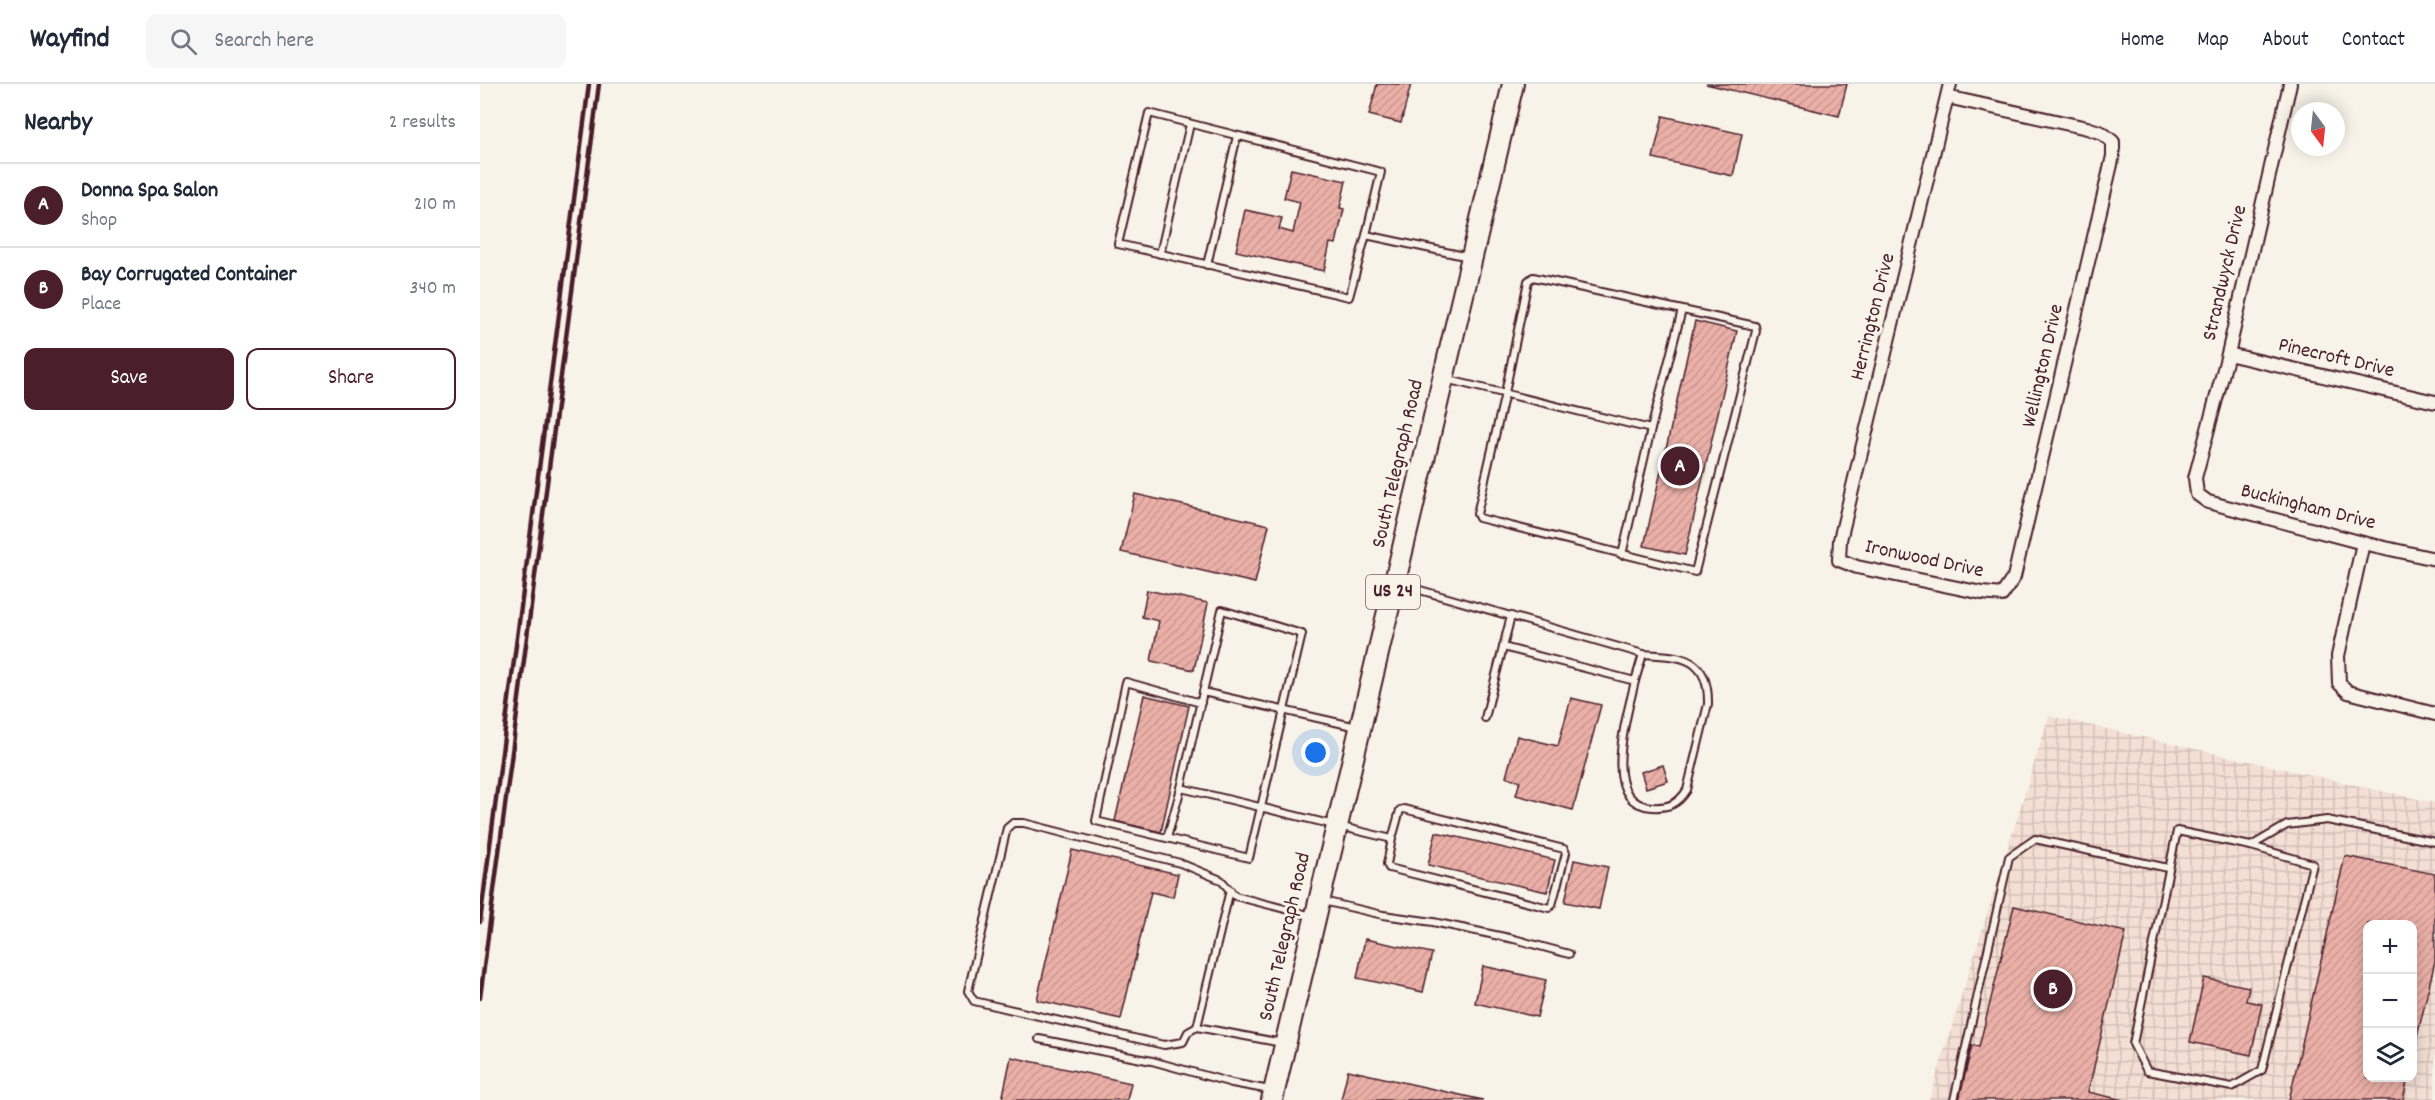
<!DOCTYPE html>
<html lang="en">
<head>
<meta charset="utf-8">
<style>
  :root { --surface:#fff; --page:#f6f6f7; --text:#1f2937; --muted:#747a83; --line:#e0e1e3; --accent:#4a1f2b }
  body { margin:0; font-family:Dekko,sans-serif; background:var(--page); color:var(--text) }
  .controls { position:absolute; right:18px; bottom:18px; display:grid; overflow:hidden; border-radius:12px; box-shadow:0 3px 15px #0003 }
  .controls button { width:54px; height:54px; display:grid; place-items:center; padding:0; border:0; border-bottom:2px solid var(--line); background:var(--surface); color:var(--text); font:30px sans-serif }
  .compass { position:absolute; left:1811px; top:18px; width:54px; height:54px; border-radius:50%; background:var(--surface); box-shadow:0 3px 15px #0003; rotate:165deg }
  .you { position:absolute; left:836px; top:669px; width:21px; height:21px; margin:-15px; border:4px solid #fff; border-radius:50%; background:#1a73e8; box-shadow:0 0 0 9px #1a73e833 }
  .badge { display:grid; place-items:center; width:39px; height:39px; border-radius:50%; background:var(--accent); color:#fff; font-size:20px; font-weight:700 }
  .pin { position:absolute; translate:-50% -50%; border:3px solid #fff; box-shadow:0 2px 6px #0006 }
  .list { margin:0; padding:0; list-style:none }
  h2 { display:flex; justify-content:space-between; align-items:center; height:78px; margin:0; padding:0 24px; font-size:26px }
  h2 small { font-size:20px; font-weight:400; color:var(--muted) }
  .list li { display:grid; grid-template-columns:39px 1fr auto; gap:18px; align-items:center; box-sizing:border-box; height:84px; padding:0 24px; border-top:2px solid var(--line) }
  .list b { display:block; font-size:22px; white-space:nowrap }
  .list p { margin:0; font-size:20px; white-space:nowrap; color:var(--muted) }
  .list em { font-size:20px; font-style:normal; color:var(--muted) }
  .actions { display:flex; gap:12px; padding:18px 24px }
  .actions a { flex:1; padding:14px 0; border:2px solid var(--accent); border-radius:12px; text-align:center; font-size:21px; color:var(--accent) }
  .actions .main { background:var(--accent); color:#fff }
  .icon { flex:none; width:33px; height:33px; fill:none; stroke:currentColor; stroke-width:2; stroke-linecap:round; stroke-linejoin:round }
  .map { position:relative; flex:none; width:1955px; height:1016px; overflow:hidden }
  header { display:flex; align-items:center; gap:36px; box-sizing:border-box; height:84px; padding:0 30px; background:var(--surface); border-bottom:2px solid var(--line) }
  header strong { font-size:28px }
  nav { display:flex; gap:33px; margin-inline-start:auto; font-size:21px }
  .search { width:420px; height:54px; background:var(--page); display:flex; align-items:center; gap:15px; box-sizing:border-box; padding:0 21px; border-radius:12px; color:var(--muted); font-size:22px }
  main { display:flex }
  aside { flex:1; background:var(--surface) }
  .map>svg:first-child { display:block }
  .industrial { fill:url(#industrial-grid); fill-rule:evenodd }
  .building { fill:url(#building-hatch); stroke:#4a1f2b; stroke-width:1.5 }
  .lines { fill:none; stroke-linecap:round; stroke-linejoin:round }
  .lane-casing { stroke:#4a1f2b; stroke-width:10 }
  .street-casing { stroke:#4a1f2b; stroke-width:16 }
  .primary-casing { stroke:#4a1f2b; stroke-width:24 }
  .lane { stroke:#f7f3e8; stroke-width:6 }
  .street { stroke:#f7f3e8; stroke-width:12 }
  .primary { stroke:#f7f3e8; stroke-width:20 }
  .rail { stroke:#4a1f2b; stroke-width:4.5 }
  .labels { text-anchor:middle; dominant-baseline:central; stroke-width:6; stroke-linejoin:round; paint-order:stroke }
  .shield { fill:#f7f3e8; stroke:#7e5f64; stroke-width:1.5 }
  .shield-label { font-size:20px; font-weight:bold; fill:#4a1f2b }
  .street-label { font-size:21px; fill:#4a1f2b; stroke:#f7f3e8 }
</style>
</head>
<body>
<header>
<strong>Wayfind</strong>
<div class="search"><svg class="icon" aria-label="search" viewBox="0 0 24 24"><circle cx="10" cy="10" r="6"/><path d="M15 15l6 6"/></svg>Search here</div>
<nav><a>Home</a><a>Map</a><a>About</a><a>Contact</a></nav>
</header>
<main>
<aside>
<h2>Nearby<small>2 results</small></h2>
<ul class="list">
<li><span class="badge">A</span><div><b>Donna Spa Salon</b><p>Shop</p></div><em>210 m</em></li>
<li><span class="badge">B</span><div><b>Bay Corrugated Container</b><p>Place</p></div><em>340 m</em></li>
</ul>
<div class="actions"><a class="main">Save</a><a>Share</a></div>
</aside>
<div class="map">
<svg width="1955" height="1016" viewBox="0 0 1955 1016">
  <defs>
    <pattern id="industrial-grid" width="8" height="8" patternUnits="userSpaceOnUse" patternTransform="scale(1.5)"><rect width="8" height="8" fill="#f3dfd4"/><path d="M0 4h8M4 0v8" fill="none" stroke="#d2bfb6"/></pattern>
    <pattern id="building-hatch" width="6" height="6" patternUnits="userSpaceOnUse" patternTransform="scale(1.5)"><rect width="6" height="6" fill="#eab0a7"/><path d="M-1 1l2-2M0 6l6-6M5 7l2-2" fill="none" stroke="#ca9790"/></pattern>
  </defs>
  <rect width="100%" height="100%" fill="#f7f3e8"/>
  <filter id="ink" filterUnits="userSpaceOnUse"><feTurbulence type="fractalNoise" baseFrequency=".0167" numOctaves="2"/><feDisplacementMap in="SourceGraphic" scale="12" xChannelSelector="R" yChannelSelector="G"/><feConvolveMatrix kernelMatrix="1 2 1 2 8 2 1 2 1" color-interpolation-filters="sRGB"/></filter>
  <g filter="url(#ink)">
    <path class="industrial" d="M1569,632l386,87v297h-506zM1888,840h44v154h-44z"/>
    <g class="building">
      <path d="M897,0h34l-10,39 -32,-8z"/>
      <path d="M1226,0h141l-8,32z"/>
      <path d="M1183,32l79,18 -9,42 -80,-18z"/>
      <path d="M811,85l55,12 -6,27 4,1 -8,35 -6,-1 -6,28 -88,-20 9,-41 37,8 -3,11 14,4 7,-31 -16,-4z"/>
      <path d="M1215,237l42,10 -52,224 -41,-9z"/>
      <path d="M655,410l134,31 -14,58 -134,-31z"/>
      <path d="M667,506l61,13 -14,67 -43,-9 8,-40 -17,-4z"/>
      <path d="M664,611l45,11 -28,126 -46,-11z"/>
      <path d="M1091,614l30,7 -28,105 -57,-15 4,-14 -14,-4 11,-41 41,10z"/>
      <path d="M1183,681l5,16 -22,7 -5,-16z"/>
      <path d="M956,748l119,28 -8,32 -119,-27z"/>
      <path d="M592,766l106,24 -5,23 -22,-5 -30,127 -84,-19z"/>
      <path d="M1865,772l90,18v87l-23,97v-134h-44v154h40l-5,22h-114z"/>
      <path d="M1094,776l34,7 -9,42 -34,-7z"/>
      <path d="M1534,822l112,26 -38,160 35,8h-164l13,-55 7,2z"/>
      <path d="M885,855l67,14 -9,39 -66,-14z"/>
      <path d="M1003,882l63,14 -9,37 -62,-14z"/>
      <path d="M1724,894l45,9 -3,14 16,3 -11,51 -61,-13z"/>
      <path d="M531,973l120,26 -4,17h-125z"/>
      <path d="M868,986l135,30h-142z"/>
    </g>
    <g class="lines">
      <g class="lane-casing">
        <g id="lane">
          <path d="M886,151l15,-63 -232,-59 -31,131 231,53 17,-62 103,22"/>
          <path d="M680,170l30,-130"/>
          <path d="M727,181l30,-129"/>
          <path d="M1053,193l222,49 1,5 -61,241 -216,-54 -2,-4 28,-121 23,-112z"/>
          <path d="M965,295l206,50"/>
          <path d="M1142,471l29,-126 31,-119"/>
          <path d="M919,500l244,70 -8,27 -132,-34"/>
          <path d="M1155,597c-7,32 -37,123 17,126 17,1 26,-3 35,-17l21,-86c1,-48 -27,-48 -65,-50"/>
          <path d="M721,619l-75,-21 -30,139 153,37 53,-224 -80,-24 -19,82"/>
          <path d="M1005,634l26,-102"/>
          <path d="M877,643l-154,-35 -22,96 211,51 8,-29 4,-1 160,40 2,4 -14,52 -3,3 -160,-40 -2,-4 5,-25"/>
          <path d="M1697,747l74,15 62,18 -51,206 -30,17 -85,-16 -14,-27z"/>
          <path d="M687,754l14,-50"/>
          <path d="M1771,762l36,-21 40,-5 108,22"/>
          <path d="M843,817l60,14 50,7 81,17 55,15"/>
          <path d="M717,943l33,-137"/>
          <path d="M559,955l113,22 80,22 38,7"/>
          <path d="M802,959l-85,-16 -9,5 -5,10 -19,3 -190,-44 -6,-10 39,-163 6,-5h11l156,40 41,17 14,16 77,20"/>
          <path d="M1474,1016l55,-243 26,-18 133,29"/>
        </g>
      </g>
      <g class="street-casing">
        <g id="street">
          <path d="M1810,0l-62,270 -33,124 2,16 11,8 155,41 72,16"/>
          <path d="M1467,13l140,31 15,5 11,9v14l-99,421 -12,18 -20,-2 -125,-26 -18,-7 1,-20 110,-456"/>
          <path d="M1748,270l207,48"/>
          <path d="M1883,459l-25,113 1,27 9,9 87,22"/>
        </g>
      </g>
      <g class="primary-casing">
        <path id="primary" d="M792,1016l241,-1016"/>
      </g>
      <use href="#lane" class="lane"/>
      <use href="#street" class="street"/>
      <use href="#primary" class="primary"/>
      <g class="rail">
        <path d="M0,838l109,-838"/>
        <path d="M0,914l119,-914"/>
      </g>
    </g>
  </g>
  <g class="labels">
    <rect class="shield" x="886" y="491" width="54" height="34" rx="4.5"/>
    <g class="shield-label">
      <text x="913" y="508">US 24</text>
    </g>
    <g class="street-label">
      <text transform="translate(1746 189) rotate(-77)">Strandwyck Drive</text>
      <text transform="translate(1394 233) rotate(-76)">Herrington Drive</text>
      <text transform="translate(1856 275) rotate(13)">Pinecroft Drive</text>
      <text transform="translate(1564 282) rotate(-77)">Wellington Drive</text>
      <text transform="translate(919 380) rotate(-77)">South Telegraph Road</text>
      <text transform="translate(1828 424) rotate(14)">Buckingham Drive</text>
      <text transform="translate(1444 476) rotate(12)">Ironwood Drive</text>
      <text transform="translate(806 853) rotate(-77)">South Telegraph Road</text>
    </g>
  </g>
</svg>
<div class="controls">
<button>+</button>
<button>−</button>
<button><svg class="icon" aria-label="layers" viewBox="0 0 24 24"><path d="M12 4l9 5-9 5-9-5zM3 14l9 5 9-5"/></svg></button>
</div>
<svg class="compass" viewBox="-18 -18 36 36"><path d="M0-13l5 13h-10z" fill="#e53935"/><path d="M0 13l5-13h-10z" fill="#747a83"/></svg>
<div class="you"></div>
<div class="pin badge" style="left:1200px;top:382px">A</div>
<div class="pin badge" style="left:1573px;top:905px">B</div>
</div>
</main>
</body>
</html>
